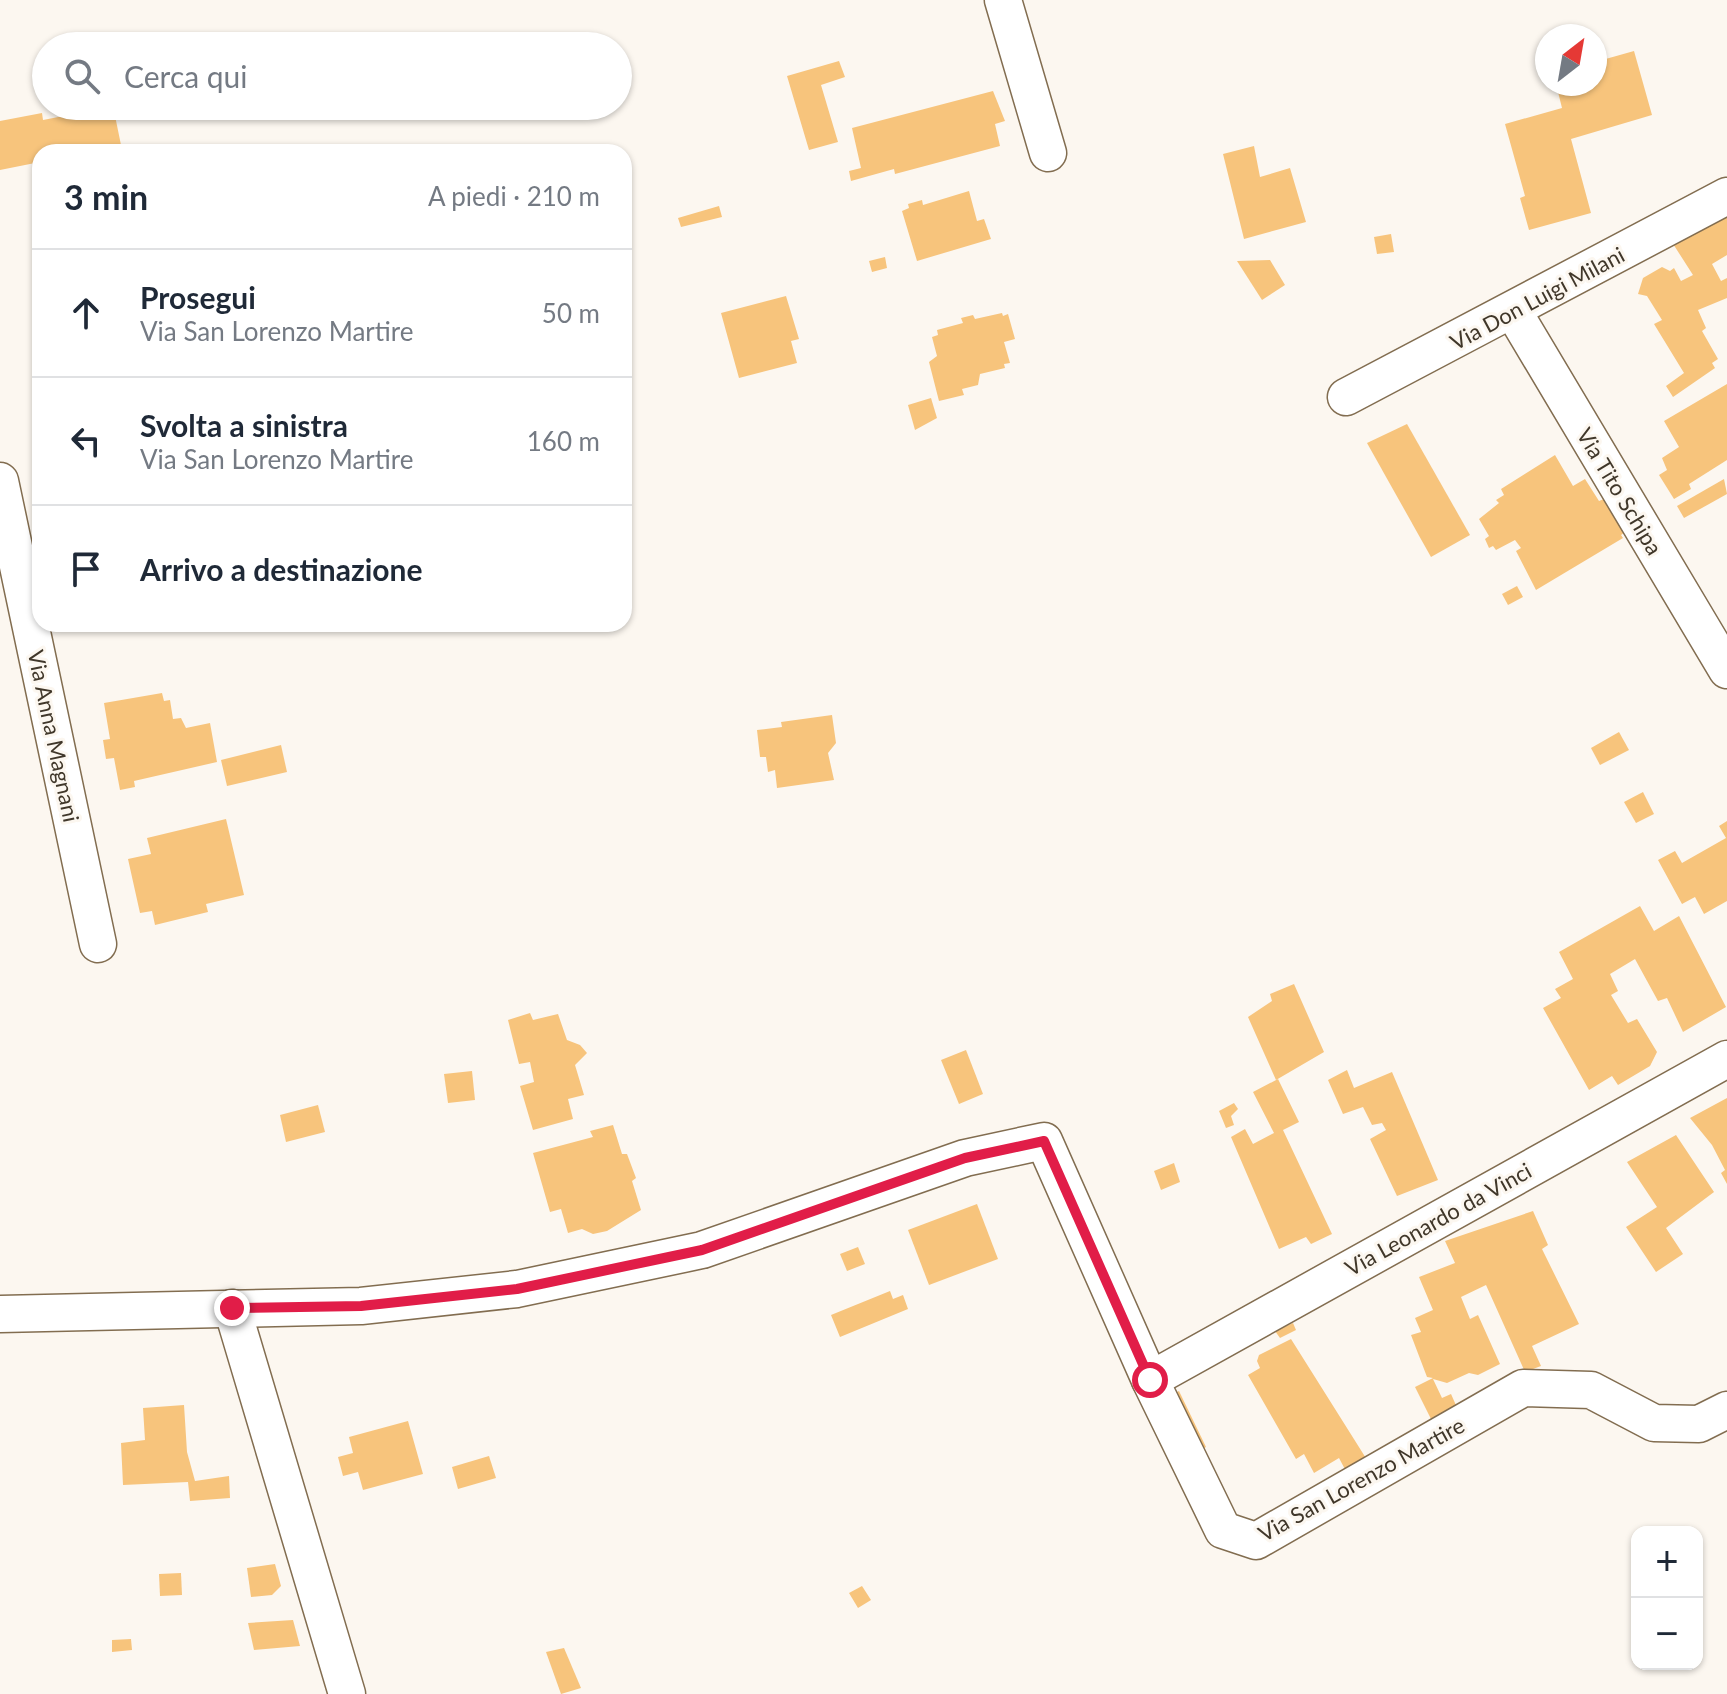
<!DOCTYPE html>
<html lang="it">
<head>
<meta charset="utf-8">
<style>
  :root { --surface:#fff; --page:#f6f6f7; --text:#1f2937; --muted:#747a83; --line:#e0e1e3 }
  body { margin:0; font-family:Lato,sans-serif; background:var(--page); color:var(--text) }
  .controls { position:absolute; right:24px; bottom:24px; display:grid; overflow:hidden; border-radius:16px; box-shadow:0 2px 6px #0004 }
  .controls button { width:72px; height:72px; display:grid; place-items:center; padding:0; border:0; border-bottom:2px solid var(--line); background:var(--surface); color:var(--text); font:40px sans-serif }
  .compass { position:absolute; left:1535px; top:24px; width:72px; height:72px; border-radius:50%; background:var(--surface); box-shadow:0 2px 6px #0004; rotate:31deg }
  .stop { position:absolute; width:24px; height:24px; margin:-18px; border:6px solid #e11d48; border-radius:50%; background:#fff }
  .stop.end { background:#e11d48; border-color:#fff; box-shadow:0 2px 8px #0008 }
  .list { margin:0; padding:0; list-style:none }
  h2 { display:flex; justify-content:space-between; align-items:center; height:104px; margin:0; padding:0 32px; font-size:34px }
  h2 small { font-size:26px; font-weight:400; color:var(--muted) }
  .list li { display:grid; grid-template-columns:52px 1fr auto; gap:24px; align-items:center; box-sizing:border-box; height:128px; padding:0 32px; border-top:2px solid var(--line) }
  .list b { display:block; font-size:30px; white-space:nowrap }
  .list p { margin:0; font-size:26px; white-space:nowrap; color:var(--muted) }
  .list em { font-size:26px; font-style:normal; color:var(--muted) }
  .icon { flex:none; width:44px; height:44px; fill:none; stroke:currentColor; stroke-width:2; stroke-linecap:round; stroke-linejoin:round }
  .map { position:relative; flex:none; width:1727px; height:1694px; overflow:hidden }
  .search { position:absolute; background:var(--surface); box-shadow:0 2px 6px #0004; left:32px; top:32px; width:600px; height:88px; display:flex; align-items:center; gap:20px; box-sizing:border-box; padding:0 28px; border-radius:44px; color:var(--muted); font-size:30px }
  .panel { position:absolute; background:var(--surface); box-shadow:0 2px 6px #0004; left:32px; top:144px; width:600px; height:488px; border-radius:24px }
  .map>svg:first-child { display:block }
  .building { fill:#f7c47c }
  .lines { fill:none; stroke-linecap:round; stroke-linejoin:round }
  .street-casing { stroke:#826d50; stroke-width:39 }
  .street { stroke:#fff; stroke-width:36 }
  .route { stroke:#e11d48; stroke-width:10 }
  .labels { text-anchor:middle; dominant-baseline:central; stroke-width:6; stroke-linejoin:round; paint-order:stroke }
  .street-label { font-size:22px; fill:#40372a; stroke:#fcf7f0 }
</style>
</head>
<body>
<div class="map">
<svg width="1727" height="1694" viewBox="0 0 1727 1694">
  <rect width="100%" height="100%" fill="#fcf7f0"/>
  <g class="building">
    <path d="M1634,51l18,64 -81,24 20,74 -62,17 -9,-32 5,-2 -20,-72 57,-16 -6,-24h39v-22z"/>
    <path d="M839,61l6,16 -24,8 17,57 -29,8 -22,-74z"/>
    <path d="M993,91l12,30 -10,3 5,22 -105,28 -1,-5 -43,12 -2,-10 12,-3 -9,-40z"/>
    <path d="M88,106h25l8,39 -32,7h-49v10l-40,8v-49l42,-8 1,7 46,-9z"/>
    <path d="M1254,146l6,31 30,-9 16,54 -62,17 -21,-85z"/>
    <path d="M969,191l8,30 7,-2 7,20 -74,22 -15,-50 7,-3 -1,-4 14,-4 1,5z"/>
    <path d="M719,206l3,11 -41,10 -3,-9z"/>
    <path d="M1727,209v46l-15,9 9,17 6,-3v20l-29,12 8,18 -4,3 16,28 -6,4 3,5 -42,29 -7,-11 18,-13 -30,-49 8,-4 -15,-24 -9,-2 5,-16 19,-11 8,4 4,-3 7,13 12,-6 -25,-39z"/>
    <path d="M1391,234l3,18 -17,2 -3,-17z"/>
    <path d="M885,257l2,11 -15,4 -3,-11z"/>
    <path d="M1270,260l15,25 -23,15 -25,-39z"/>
    <path d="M786,296l13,43 -8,2 6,22 -58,15 -18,-65z"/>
    <path d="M1002,313l1,3 5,-2 7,25 -11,3 6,21 -6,1 1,4 -25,6 -2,11 -16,4 2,6 -25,6 -10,-39 8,-6 -5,-19 6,-2 -1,-5 26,-7 -2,-5 12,-3 2,4z"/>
    <path d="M1727,384v76l-38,24 2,5 -17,10 -15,-24 8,-5 -5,-12 17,-11 -15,-26z"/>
    <path d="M931,398l6,20 -22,12 -7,-25z"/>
    <path d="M1407,424l63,111 -39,22 -64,-114z"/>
    <path d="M1555,455l18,31 12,-7 14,22 10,-4 22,31 -10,7 2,3 -87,52 -20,-39 5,-3 -6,-8 -19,10 -3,-4 -4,2 -4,-9 4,-3 -10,-17 20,-16 -3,-3 8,-5 -3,-6z"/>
    <path d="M1724,479l3,15 -43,24 -7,-12z"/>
    <path d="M1517,586l6,11 -15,8 -6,-11z"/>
    <path d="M162,693l2,8 6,-1 3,19 8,-1 5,10 24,-5 7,39 -83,19 1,6 -15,3 -6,-32 -8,1 -3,-19 7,-1 -6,-36z"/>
    <path d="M832,715l4,28 -8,10 6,27 -57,8 -2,-18 -7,2 -2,-15h-6l-3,-27 25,-3 -1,-5z"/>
    <path d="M1619,732l10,18 -29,15 -9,-17z"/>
    <path d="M281,745l6,27 -60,14 -6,-26z"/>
    <path d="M1643,792l11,22 -18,9 -12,-21z"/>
    <path d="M226,819l18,76 -38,9 2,8 -53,13 -3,-14 -12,2 -12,-54 23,-5 -4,-16z"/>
    <path d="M1727,821v80l-23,13 -9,-17 -13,7 -24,-44 17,-9 7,12 44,-25 -7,-12z"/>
    <path d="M1640,906l14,25 25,-15 47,91 -43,25 -16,-34 -9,3 -23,-42 -25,15 8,17 -7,4 17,28 9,-4 20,33 -7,14 -32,19 -6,-9 -23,14 -46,-82 18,-10 -6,-9 18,-10 -14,-27z"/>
    <path d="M1294,984l30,68 -48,28 -28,-63 24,-16 -2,-7z"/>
    <path d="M530,1013l3,7 25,-6 9,26 13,5 7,8 -12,12 9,30 -16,4 5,20 -40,11 -13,-44 14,-4 -4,-20 -11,2 -11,-44z"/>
    <path d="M966,1050l17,44 -24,10 -18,-44z"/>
    <path d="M1347,1070l7,18 38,-16 46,108 -41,16 -27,-57 16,-9 -4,-7 -10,2 -9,-18 -20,7 -15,-34z"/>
    <path d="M472,1071l3,29 -27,3 -4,-29z"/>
    <path d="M1278,1079l21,43 -16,8 49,104 -21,10 -5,-7 -27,12 -48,-112 14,-8 8,15 21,-11 -21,-41z"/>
    <path d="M1727,1098v86l-6,-11 4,-3 -13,-25 -22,-27z"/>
    <path d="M1234,1103l4,6 -7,7 3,9 -8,3 -7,-17z"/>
    <path d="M318,1105l7,27 -39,10 -6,-27z"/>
    <path d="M613,1125l9,29h5l9,24 -4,3 9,29 -34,21 -14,3 -11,-5 -14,4 -7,-24 -11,3 -17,-59 60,-16 -3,-6z"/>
    <path d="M1676,1135l38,57 -48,36 17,26 -27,18 -30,-45 31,-20 -30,-45z"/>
    <path d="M1174,1163l6,19 -19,8 -7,-19z"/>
    <path d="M977,1204l21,55 -69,26 -21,-55z"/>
    <path d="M1533,1211l15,34 -6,4 37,75 -47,22 9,20 -16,6 -39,-87 -25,12 9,22 8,-4 22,49 -22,11 -9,-2 -22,10 -14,-4 9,19 9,-4 8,18 -25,13 -19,-38 18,-9 -6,-1 -16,-42 10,-3 -6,-14 18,-8 -14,-33 36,-14 -10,-22z"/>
    <path d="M858,1247l7,17 -18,7 -7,-17z"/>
    <path d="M890,1291l3,8 10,-4 5,14 -68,28 -9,-22z"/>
    <path d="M1293,1323l3,7 -16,8 -5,-7z"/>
    <path d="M1291,1339l78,124 -21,12 -9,-17 -25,15 -10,-19 -8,5 -48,-84 12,-7 -3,-7 2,-6z"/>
    <path d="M1179,1391l27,56 -9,5 -32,-54z"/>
    <path d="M184,1405l3,47 8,29 34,-5 1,22 -40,3 -2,-19 -65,3 -2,-42 24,-3 -2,-32z"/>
    <path d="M408,1421l15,53 -60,16 -5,-18 -15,4 -5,-19 15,-4 -4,-16z"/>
    <path d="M489,1456l7,22 -38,11 -6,-22z"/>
    <path d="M275,1564l6,22 -9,9 -21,2 -4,-29z"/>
    <path d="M181,1573l1,22 -22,1 -1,-22z"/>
    <path d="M862,1586l9,14 -13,8 -9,-15z"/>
    <path d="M293,1620l7,26 -46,4 -6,-27z"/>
    <path d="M131,1639l1,11 -20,2v-12z"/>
    <path d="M564,1648l17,40 -20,6 -15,-42z"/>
  </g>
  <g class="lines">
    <g class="street-casing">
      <g id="street">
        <path d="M1003,0l45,153"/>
        <path d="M1513,311l214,359"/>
        <path d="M1346,397l381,-201"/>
        <path d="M0,481l98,463"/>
        <path d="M232,1308l115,386"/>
        <path d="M0,1314l361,-8 156,-17 185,-39 263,-92 79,-17 106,239 73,150 33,11 267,-153 68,2 63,33 45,1 28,-14"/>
        <path d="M1150,1380l577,-321"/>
      </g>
    </g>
    <use href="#street" class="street"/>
  </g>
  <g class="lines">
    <path class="route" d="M232,1308l129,-2 156,-17 185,-39 263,-92 79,-17 106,239"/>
  </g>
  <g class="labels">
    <g class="street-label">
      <text transform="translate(1537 298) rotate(-28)">Via Don Luigi Milani</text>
      <text transform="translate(1620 491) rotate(59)">Via Tito Schipa</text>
      <text transform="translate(54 736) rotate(78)">Via Anna Magnani</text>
      <text transform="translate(1438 1219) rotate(-29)">Via Leonardo da Vinci</text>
      <text transform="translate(1361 1479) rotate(-29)">Via San Lorenzo Martire</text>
    </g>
  </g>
</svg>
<div class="controls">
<button>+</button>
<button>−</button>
</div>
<svg class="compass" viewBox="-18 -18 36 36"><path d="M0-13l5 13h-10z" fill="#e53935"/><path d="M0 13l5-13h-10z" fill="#747a83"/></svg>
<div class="stop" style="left:1150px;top:1380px"></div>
<div class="stop end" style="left:232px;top:1308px"></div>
<div class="search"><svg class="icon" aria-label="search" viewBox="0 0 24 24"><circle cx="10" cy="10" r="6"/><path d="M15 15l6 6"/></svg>Cerca qui</div>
<section class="panel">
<h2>3 min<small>A piedi · 210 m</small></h2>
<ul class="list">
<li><svg class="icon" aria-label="ahead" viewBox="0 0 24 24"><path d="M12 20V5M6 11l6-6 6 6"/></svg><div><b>Prosegui</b><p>Via San Lorenzo Martire</p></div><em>50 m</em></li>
<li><svg class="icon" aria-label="left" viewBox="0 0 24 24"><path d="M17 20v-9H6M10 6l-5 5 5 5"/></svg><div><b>Svolta a sinistra</b><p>Via San Lorenzo Martire</p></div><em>160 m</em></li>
<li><svg class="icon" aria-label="arrive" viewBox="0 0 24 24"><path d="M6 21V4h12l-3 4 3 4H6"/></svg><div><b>Arrivo a destinazione</b></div></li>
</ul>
</section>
</div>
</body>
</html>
